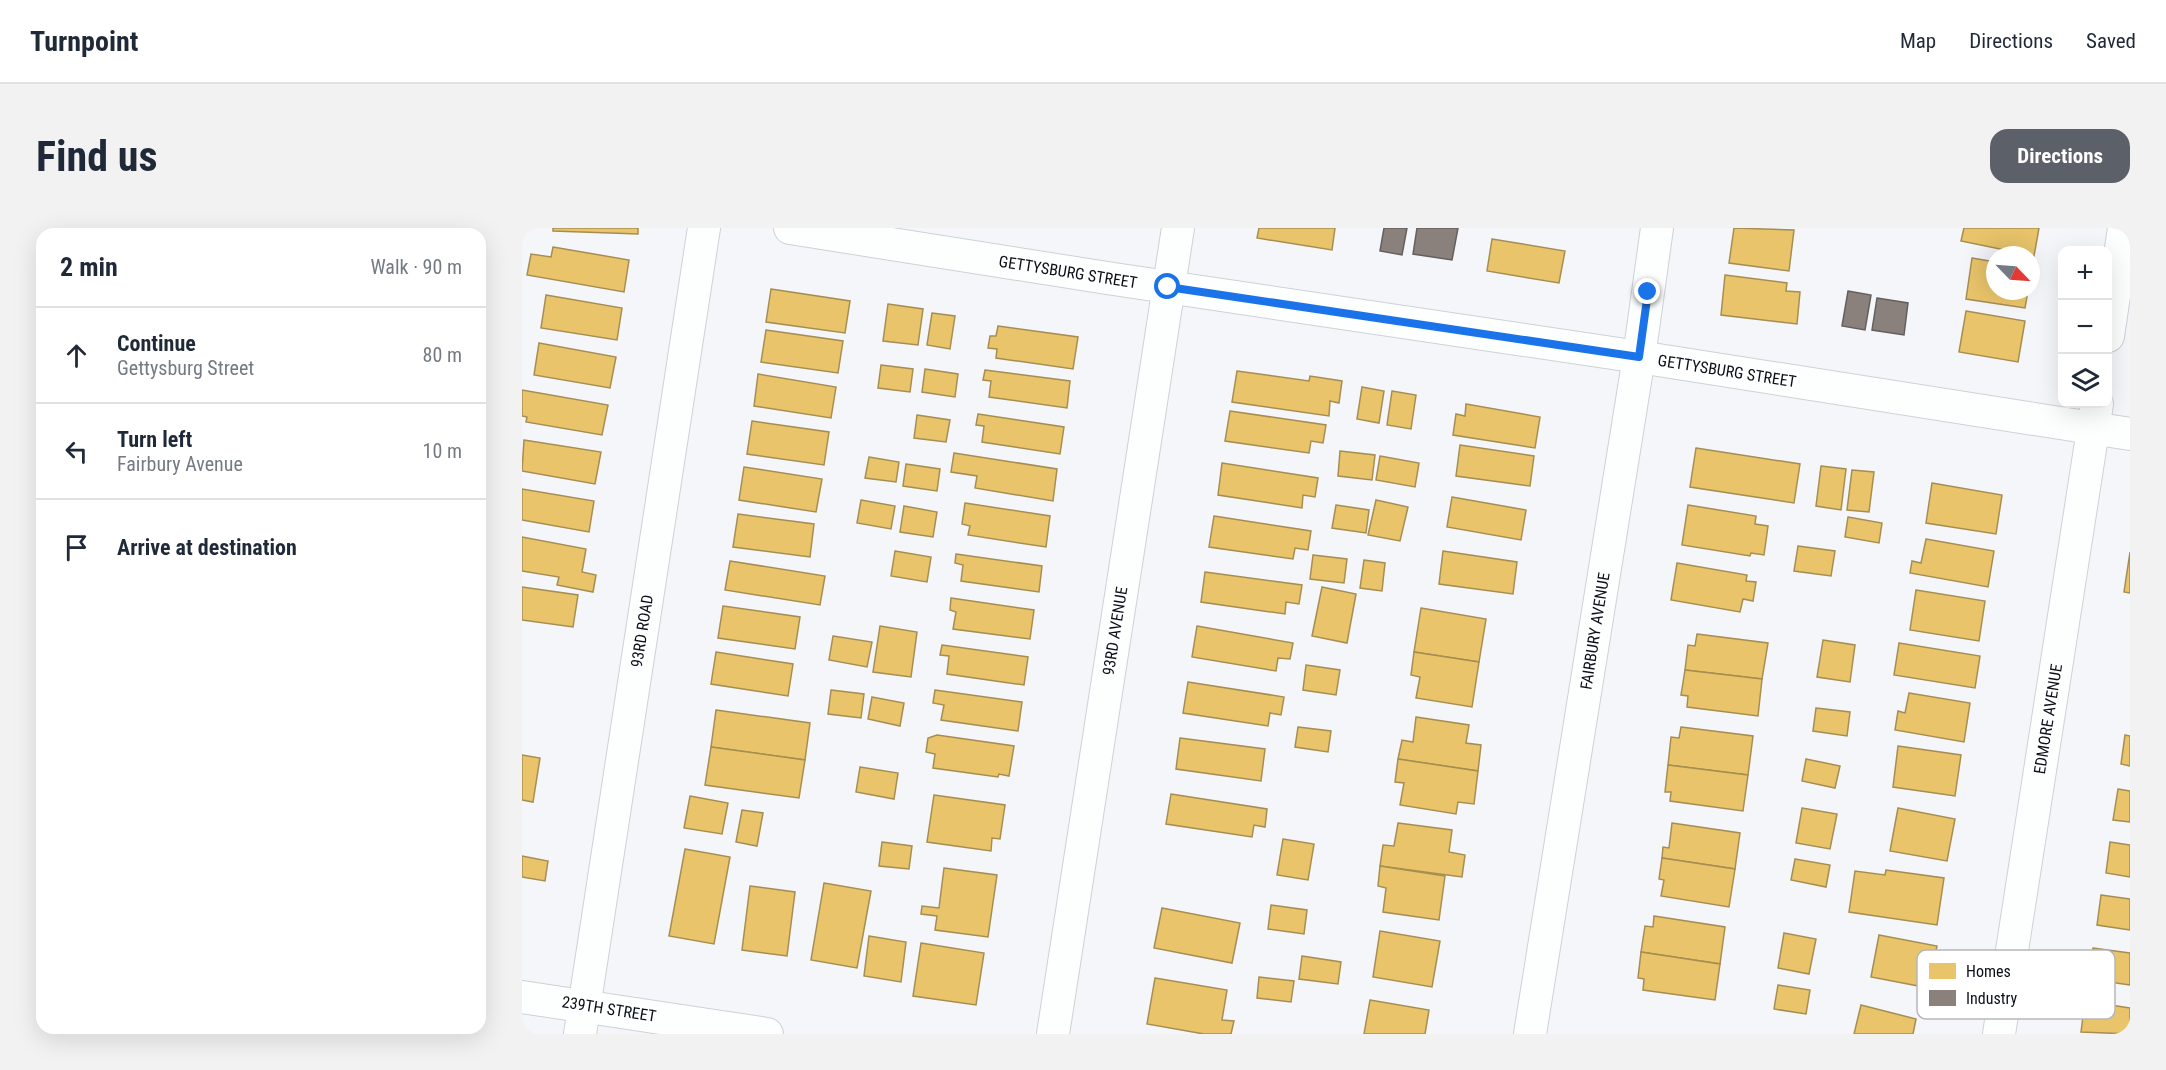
<!DOCTYPE html>
<html lang="en">
<head>
<meta charset="utf-8">
<style>
  :root { --surface:#fff; --page:#f2f2f3; --text:#1f2937; --muted:#747a83; --line:#e0e1e3; --accent:#5c6068 }
  body { margin:0; font-family:"Roboto Condensed",sans-serif; background:var(--page); color:var(--text) }
  .controls { position:absolute; right:18px; top:18px; display:grid; overflow:hidden; border-radius:12px; box-shadow:0 6px 24px #0002 }
  .controls button { width:54px; height:54px; display:grid; place-items:center; padding:0; border:0; border-bottom:2px solid var(--line); background:var(--surface); color:var(--text); font:30px sans-serif }
  .compass { position:absolute; left:1464px; top:18px; width:54px; height:54px; border-radius:50%; background:var(--surface); box-shadow:0 6px 24px #0002; rotate:115deg }
  .stop { position:absolute; width:18px; height:18px; margin:-14px; border:4px solid #1a73e8; border-radius:50%; background:#fff }
  .stop.end { background:#1a73e8; border-color:#fff; box-shadow:0 2px 6px #0008 }
  .list { margin:0; padding:0; list-style:none }
  h2 { display:flex; justify-content:space-between; align-items:center; height:78px; margin:0; padding:0 24px; font-size:26px }
  h2 small { font-size:20px; font-weight:400; color:var(--muted) }
  .list li { display:grid; grid-template-columns:39px 1fr auto; gap:18px; align-items:center; box-sizing:border-box; height:96px; padding:0 24px; border-top:2px solid var(--line) }
  .list b { display:block; font-size:22px; white-space:nowrap }
  .list p { margin:0; font-size:20px; white-space:nowrap; color:var(--muted) }
  .list em { font-size:20px; font-style:normal; color:var(--muted) }
  .icon { flex:none; width:33px; height:33px; fill:none; stroke:currentColor; stroke-width:2; stroke-linecap:round; stroke-linejoin:round }
  .map { position:relative; flex:none; width:1608px; height:806px; overflow:hidden; border-radius:18px }
  header { display:flex; align-items:center; gap:36px; box-sizing:border-box; height:84px; padding:0 30px; background:var(--surface); border-bottom:2px solid var(--line) }
  header strong { font-size:28px }
  nav { display:flex; gap:33px; margin-inline-start:auto; font-size:21px }
  .intro { display:flex; align-items:center; justify-content:space-between; box-sizing:border-box; height:144px; padding:0 36px }
  h1 { margin:0; font-size:42px }
  .button { padding:15px 27px; border-radius:18px; background:var(--accent); color:#fff; font-size:21px; font-weight:700 }
  main { display:flex; gap:36px; padding:0 36px }
  aside { flex:1; background:var(--surface); border-radius:18px; box-shadow:0 6px 24px #0002 }
  .map>svg:first-child { display:block }
  .homes { fill:#e9c46a; stroke:#a68e52; stroke-width:1.5 }
  .industry { fill:#8a817c; stroke:#645f5f; stroke-width:1.5 }
  .lines { fill:none; stroke-linecap:round; stroke-linejoin:round }
  .minor-casing { stroke:#cdd2d8; stroke-width:34 }
  .minor { stroke:#fdfefe; stroke-width:32 }
  .route { stroke:#1a73e8; stroke-width:8 }
  .labels { text-anchor:middle; dominant-baseline:central; stroke-width:6; stroke-linejoin:round; paint-order:stroke }
  .street-label { font-size:16px; fill:#0a101a; stroke:#fff }
  .key { fill:#fff; stroke:#b6b7ba; stroke-width:1.5 }
  .key-label { font-size:16px; fill:#0a101a }
</style>
</head>
<body>
<header>
<strong>Turnpoint</strong>
<nav><a>Map</a><a>Directions</a><a>Saved</a></nav>
</header>
<div class="intro"><h1>Find us</h1><a class="button">Directions</a></div>
<main>
<aside>
<h2>2 min<small>Walk · 90 m</small></h2>
<ul class="list">
<li><svg class="icon" aria-label="ahead" viewBox="0 0 24 24"><path d="M12 20V5M6 11l6-6 6 6"/></svg><div><b>Continue</b><p>Gettysburg Street</p></div><em>80 m</em></li>
<li><svg class="icon" aria-label="left" viewBox="0 0 24 24"><path d="M17 20v-9H6M10 6l-5 5 5 5"/></svg><div><b>Turn left</b><p>Fairbury Avenue</p></div><em>10 m</em></li>
<li><svg class="icon" aria-label="arrive" viewBox="0 0 24 24"><path d="M6 21V4h12l-3 4 3 4H6"/></svg><div><b>Arrive at destination</b></div></li>
</ul>
</aside>
<div class="map">
<svg width="1608" height="806" viewBox="0 0 1608 806">
  <rect width="100%" height="100%" fill="#f4f6f9"/>
  <g class="homes">
    <path d="M31,0h85v6l-85,-3z"/>
    <path d="M737,0h76l-3,22 -75,-12z"/>
    <path d="M1212,0l60,2 -5,41 -60,-8z"/>
    <path d="M1442,0h75l-5,28 -73,-15z"/>
    <path d="M970,11l73,12 -6,32 -72,-12z"/>
    <path d="M31,19l76,13 -5,32 -97,-17 4,-21 20,3z"/>
    <path d="M1450,30l23,4v29h33l-3,17 -59,-9z"/>
    <path d="M1203,47l62,8 -1,8 14,1 -3,32 -76,-9z"/>
    <path d="M249,61l79,12 -5,32 -79,-11z"/>
    <path d="M24,67l76,13 -5,32 -76,-12z"/>
    <path d="M366,76l35,5 -5,36 -35,-4z"/>
    <path d="M1444,83l59,10 -7,41 -59,-10z"/>
    <path d="M410,85l23,3 -5,33 -23,-4z"/>
    <path d="M476,98l80,11 -5,32 -77,-11 1,-9 -9,-1 2,-12h6z"/>
    <path d="M244,102l77,11 -5,32 -77,-11z"/>
    <path d="M17,115l77,14 -6,31 -76,-13z"/>
    <path d="M359,137l32,4 -3,23 -32,-4z"/>
    <path d="M403,141l33,5 -3,23 -33,-5z"/>
    <path d="M463,142l85,11 -3,27 -78,-11 2,-16 -8,-1z"/>
    <path d="M715,143l72,10 1,-5 32,5 -3,22 -9,-2 -1,15 -97,-14z"/>
    <path d="M236,146l78,13 -5,31 -77,-12z"/>
    <path d="M840,159l22,4 -5,32 -22,-4z"/>
    <path d="M0,162l86,15 -6,30 -76,-13 1,-5 -5,-1z"/>
    <path d="M870,163l24,4 -5,34 -24,-4z"/>
    <path d="M944,176l74,13 -5,31 -82,-13 3,-21 9,2z"/>
    <path d="M708,183l96,14 -3,18 -12,-2 -2,12 -84,-12z"/>
    <path d="M456,186l86,13 -4,27 -78,-12 2,-16 -8,-1z"/>
    <path d="M395,187l33,5 -4,22 -32,-4z"/>
    <path d="M230,193l77,11 -5,33 -77,-11z"/>
    <path d="M2,212l77,12 -6,32 -73,-13z"/>
    <path d="M938,217l74,11 -4,30 -74,-10z"/>
    <path d="M1174,220l104,16 -6,39 -104,-16z"/>
    <path d="M818,223l35,4 -3,25 -34,-4z"/>
    <path d="M432,225l103,16 -4,32 -78,-13 2,-12 -26,-4z"/>
    <path d="M858,228l39,7 -4,24 -39,-7z"/>
    <path d="M347,229l30,5 -3,20 -31,-4z"/>
    <path d="M700,235l96,15 -3,19 -12,-2 -1,13 -84,-13z"/>
    <path d="M384,236l34,5 -3,22 -34,-5z"/>
    <path d="M1299,238l25,3 -5,41 -25,-4z"/>
    <path d="M222,239l78,12 -6,33 -77,-12z"/>
    <path d="M1330,242l22,2 -5,40 -22,-2z"/>
    <path d="M1410,255l70,12 -6,39 -70,-11z"/>
    <path d="M0,261l72,12 -5,31 -67,-12z"/>
    <path d="M930,269l74,13 -5,30 -74,-13z"/>
    <path d="M339,272l34,6 -4,23 -34,-6z"/>
    <path d="M854,272l32,7 -8,34 -32,-6z"/>
    <path d="M443,275l85,13 -4,31 -78,-12 2,-9 -8,-2z"/>
    <path d="M814,277l33,5 -3,23 -34,-5z"/>
    <path d="M1166,277l68,11 -1,8 13,2 -4,29 -13,-2 -1,3 -68,-11z"/>
    <path d="M382,278l33,6 -4,25 -33,-5z"/>
    <path d="M216,286l76,10 -4,33 -77,-10z"/>
    <path d="M692,288l97,15 -3,19 -13,-2 -2,11 -84,-12z"/>
    <path d="M1326,289l34,6 -3,20 -34,-6z"/>
    <path d="M0,309l64,12 -4,23 14,3 -3,17 -36,-7 2,-8 -37,-6z"/>
    <path d="M1404,311l68,12 -6,36 -78,-14 2,-12 9,2z"/>
    <path d="M1276,318l37,5 -4,25 -37,-5z"/>
    <path d="M373,323l36,6 -4,25 -36,-6z"/>
    <path d="M921,323l74,11 -4,32 -74,-10z"/>
    <path d="M1608,324v41l-6,-1z"/>
    <path d="M434,326l86,12 -3,26 -78,-11 2,-16 -8,-2z"/>
    <path d="M791,327l34,4 -3,24 -34,-4z"/>
    <path d="M842,332l21,3 -3,28 -22,-3z"/>
    <path d="M208,333l95,15 -5,29 -95,-15z"/>
    <path d="M1155,335l70,12 -1,6 10,1 -3,19 -10,-2 -3,13 -69,-12z"/>
    <path d="M683,344l97,13 -3,19 -13,-2 -1,12 -84,-12z"/>
    <path d="M0,359l56,8 -5,32 -51,-7z"/>
    <path d="M800,359l34,7 -9,49 -35,-7z"/>
    <path d="M1394,362l69,11 -6,40 -69,-11z"/>
    <path d="M429,370l83,12 -4,29 -77,-10 3,-17 -6,-2z"/>
    <path d="M201,378l77,11 -5,32 -77,-11z"/>
    <path d="M899,380l65,11 -7,43 -65,-10z"/>
    <path d="M358,398l37,6 -6,45 -38,-5z"/>
    <path d="M675,398l96,17 -3,16 -12,-1 -2,13 -84,-14z"/>
    <path d="M1175,406l71,9 -6,36 -77,-9 3,-25 7,1z"/>
    <path d="M311,408l39,6 -5,25 -38,-7z"/>
    <path d="M1301,412l32,5 -5,37 -33,-5z"/>
    <path d="M1377,415l81,13 -5,32 -81,-13z"/>
    <path d="M420,417l86,12 -4,28 -77,-11 2,-18 -9,-1z"/>
    <path d="M194,424l77,12 -5,32 -77,-12z"/>
    <path d="M892,424l65,10 -7,45 -56,-9 4,-21 -9,-2z"/>
    <path d="M784,437l34,5 -4,25 -33,-5z"/>
    <path d="M1163,442l77,9 -4,37 -71,-9 1,-11 -7,-1z"/>
    <path d="M666,454l96,15 -3,18 -11,-2 -2,13 -85,-13z"/>
    <path d="M309,462l33,4 -3,24 -33,-4z"/>
    <path d="M413,462l87,12 -4,29 -77,-11 3,-15 -11,-2z"/>
    <path d="M1387,465l61,10 -6,39 -69,-12 3,-19 7,2z"/>
    <path d="M350,469l32,6 -4,23 -32,-7z"/>
    <path d="M1294,480l34,4 -3,24 -34,-5z"/>
    <path d="M194,482l94,13 -5,37 -94,-13z"/>
    <path d="M894,489l53,8 -3,18 15,2 -3,26 -80,-12 4,-19 11,2z"/>
    <path d="M776,499l33,4 -3,21 -33,-5z"/>
    <path d="M1159,499l72,9 -5,39 -80,-10 3,-28 8,1z"/>
    <path d="M415,507l77,11 -5,30 -10,-2 -1,3 -65,-9 2,-14 -9,-2 2,-14z"/>
    <path d="M1603,507l5,1v30l-9,-2z"/>
    <path d="M658,510l85,11 -4,32 -85,-12z"/>
    <path d="M1376,518l63,9 -6,41 -62,-9z"/>
    <path d="M189,519l94,13 -6,38 -94,-13z"/>
    <path d="M0,527l18,3 -7,44 -11,-2z"/>
    <path d="M876,531l80,12 -4,33 -16,-2 -2,12 -56,-9 4,-22 -9,-1z"/>
    <path d="M1284,531l34,7 -5,22 -33,-7z"/>
    <path d="M1146,537l80,10 -5,36 -73,-10 1,-9h-6z"/>
    <path d="M338,539l38,6 -4,26 -38,-7z"/>
    <path d="M1596,561l12,2v31l-17,-2z"/>
    <path d="M649,566l96,15 -2,18 -11,-2 -2,12 -86,-13z"/>
    <path d="M412,567l71,10 -5,34 -8,-1 -1,13 -64,-9z"/>
    <path d="M168,568l38,7 -6,31 -38,-6z"/>
    <path d="M1280,580l35,6 -7,35 -34,-6z"/>
    <path d="M1376,580l57,11 -8,42 -57,-10z"/>
    <path d="M220,582l21,3 -6,33 -21,-4z"/>
    <path d="M876,595l54,7 -3,22 16,3 -3,22 -82,-11 3,-21 11,1z"/>
    <path d="M1150,595l68,10 -5,36 -73,-11 1,-11 6,1z"/>
    <path d="M761,611l31,5 -6,36 -31,-5z"/>
    <path d="M360,614l30,4 -3,23 -30,-3z"/>
    <path d="M1588,614l20,3v32l-24,-4z"/>
    <path d="M163,621l45,8 -16,87 -45,-8z"/>
    <path d="M0,628l26,5 -3,20 -23,-4z"/>
    <path d="M1140,630l73,11 -6,38 -68,-11 3,-16 -5,-1z"/>
    <path d="M1273,631l35,6 -4,22 -35,-7z"/>
    <path d="M858,638l65,10 -6,44 -56,-8 3,-24 -8,-2z"/>
    <path d="M422,640l53,7 -9,62 -53,-7 2,-14 -16,-2 1,-8 17,2z"/>
    <path d="M1364,642l58,8 -7,47 -88,-13 6,-41 30,4z"/>
    <path d="M302,655l47,8 -14,77 -46,-8z"/>
    <path d="M228,658l45,6 -8,64 -45,-6z"/>
    <path d="M1579,667l29,4v31l-33,-5z"/>
    <path d="M749,677l36,5 -3,24 -36,-5z"/>
    <path d="M640,680l78,15 -8,40 -78,-15z"/>
    <path d="M1132,688l71,11 -5,37 -79,-12 4,-26 8,1z"/>
    <path d="M858,703l60,10 -8,46 -59,-10z"/>
    <path d="M1262,705l32,6 -7,35 -31,-6z"/>
    <path d="M1357,707l58,11 -8,42 -58,-11z"/>
    <path d="M347,708l37,6 -5,40 -37,-6z"/>
    <path d="M399,715l63,10 -8,52 -63,-9z"/>
    <path d="M1571,720l37,5v32l-41,-6z"/>
    <path d="M1119,724l79,12 -5,36 -72,-10 1,-11 -6,-1z"/>
    <path d="M780,728l39,6 -3,22 -39,-5z"/>
    <path d="M737,749l35,4 -3,21 -34,-4z"/>
    <path d="M633,750l72,12 -5,30 12,1 -3,13h-27l-57,-10z"/>
    <path d="M1256,757l32,5 -4,24 -32,-5z"/>
    <path d="M848,772l59,10 -4,24h-61z"/>
    <path d="M1563,773l45,7v26l-49,-2z"/>
    <path d="M1339,777l55,14 -3,15h-59z"/>
  </g>
  <g class="industry">
    <path d="M862,0h23l-5,27 -22,-4z"/>
    <path d="M895,0h41l-6,32 -39,-6z"/>
    <path d="M1326,63l23,4 -6,35 -23,-4z"/>
    <path d="M1355,70l31,5 -4,32 -32,-5z"/>
  </g>
  <g class="lines">
    <g class="minor-casing">
      <g id="minor">
        <path d="M268,0l317,50 532,79 491,77"/>
        <path d="M1586,108l16,-108"/>
        <path d="M0,769l245,37"/>
        <path d="M58,806l124,-806"/>
        <path d="M531,806l125,-806"/>
        <path d="M1008,806l109,-677 18,-129"/>
        <path d="M1477,806l98,-630"/>
      </g>
    </g>
    <use href="#minor" class="minor"/>
  </g>
  <g class="lines">
    <path class="route" d="M646,59l471,70 9,-65"/>
  </g>
  <g class="labels">
    <g class="street-label">
      <text transform="translate(546 44) rotate(9)">GETTYSBURG STREET</text>
      <text transform="translate(1205 143) rotate(9)">GETTYSBURG STREET</text>
      <text transform="translate(120 403) rotate(-81)">93RD ROAD</text>
      <text transform="translate(593 403) rotate(-81)">93RD AVENUE</text>
      <text transform="translate(1073 403) rotate(-81)">FAIRBURY AVENUE</text>
      <text transform="translate(1526 491) rotate(-81)">EDMORE AVENUE</text>
      <text transform="translate(87 781) rotate(9)">239TH STREET</text>
    </g>
  </g>
  <rect x="1395" y="722" width="198" height="69" rx="9" class="key"/>
  <rect x="1407" y="735" width="27" height="16" fill="#e9c46a"/>
  <rect x="1407" y="762" width="27" height="16" fill="#8a817c"/>
  <g class="key-label">
    <text x="1444" y="749">Homes</text>
    <text x="1444" y="776">Industry</text>
  </g>
</svg>
<div class="controls">
<button>+</button>
<button>−</button>
<button><svg class="icon" aria-label="layers" viewBox="0 0 24 24"><path d="M12 4l9 5-9 5-9-5zM3 14l9 5 9-5"/></svg></button>
</div>
<svg class="compass" viewBox="-18 -18 36 36"><path d="M0-13l5 13h-10z" fill="#e53935"/><path d="M0 13l5-13h-10z" fill="#747a83"/></svg>
<div class="stop" style="left:646px;top:59px"></div>
<div class="stop end" style="left:1126px;top:64px"></div>
</div>
</main>
</body>
</html>
